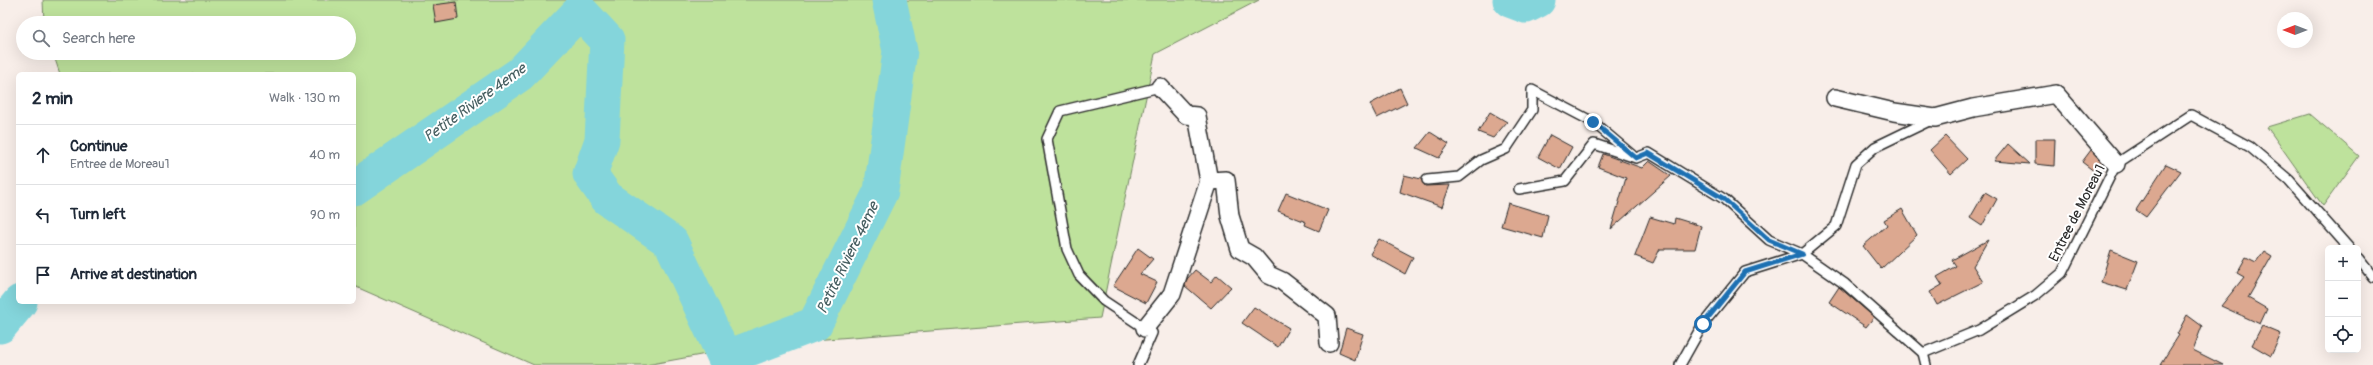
<!DOCTYPE html>
<html lang="en">
<head>
<meta charset="utf-8">
<style>
  :root { --surface:#fff; --page:#f2f2f3; --text:#1f2937; --muted:#747a83; --line:#e0e1e3 }
  body { margin:0; font-family:Pangolin,sans-serif; background:var(--page); color:var(--text) }
  .controls { position:absolute; right:12px; bottom:12px; display:grid; overflow:hidden; border-radius:6px; box-shadow:0 4px 16px #0002 }
  .controls button { width:36px; height:36px; display:grid; place-items:center; padding:0; border:0; border-bottom:1px solid var(--line); background:var(--surface); color:var(--text); font:20px sans-serif }
  .compass { position:absolute; left:2277px; top:12px; width:36px; height:36px; border-radius:50%; background:var(--surface); box-shadow:0 4px 16px #0002; rotate:270deg }
  .stop { position:absolute; width:12px; height:12px; margin:-9px; border:3px solid #1f6fb2; border-radius:50%; background:#fff }
  .stop.end { background:#1f6fb2; border-color:#fff; box-shadow:0 1px 4px #0008 }
  .list { margin:0; padding:0; list-style:none }
  h2 { display:flex; justify-content:space-between; align-items:center; height:52px; margin:0; padding:0 16px; font-size:17px }
  h2 small { font-size:13px; font-weight:400; color:var(--muted) }
  .list li { display:grid; grid-template-columns:26px 1fr auto; gap:12px; align-items:center; box-sizing:border-box; height:60px; padding:0 16px; border-top:1px solid var(--line) }
  .list b { display:block; font-size:15px; white-space:nowrap }
  .list p { margin:0; font-size:13px; white-space:nowrap; color:var(--muted) }
  .list em { font-size:13px; font-style:normal; color:var(--muted) }
  .icon { flex:none; width:22px; height:22px; fill:none; stroke:currentColor; stroke-width:2; stroke-linecap:round; stroke-linejoin:round }
  .map { position:relative; flex:none; width:2373px; height:365px; overflow:hidden }
  .search { position:absolute; background:var(--surface); box-shadow:0 4px 16px #0002; left:16px; top:16px; width:340px; height:44px; display:flex; align-items:center; gap:10px; box-sizing:border-box; padding:0 14px; border-radius:22px; color:var(--muted); font-size:15px }
  .panel { position:absolute; background:var(--surface); box-shadow:0 4px 16px #0002; left:16px; top:72px; width:340px; height:232px; border-radius:6px }
  .map>svg:first-child { display:block }
  .green { fill:#bee29c; stroke:#748664 }
  .lines { fill:none; stroke-linecap:round; stroke-linejoin:round }
  .river { stroke:#84d5db; stroke-width:35 }
  .building { fill:#dca890; stroke:#2b2b2b }
  .service-casing { stroke:#2b2b2b; stroke-width:12 }
  .minor-casing { stroke:#2b2b2b; stroke-width:20 }
  .service { stroke:#fff; stroke-width:9 }
  .minor { stroke:#fff; stroke-width:17 }
  .route { stroke:#1f6fb2; stroke-width:5 }
  .labels { text-anchor:middle; dominant-baseline:central; stroke-width:4; stroke-linejoin:round; paint-order:stroke }
  .street-label { font-size:14px; fill:#2b2b2b; stroke:#fff }
  .water-label { font-size:15px; font-style:italic; fill:#465e60; stroke:#fff }
</style>
</head>
<body>
<div class="map">
<svg width="2373" height="365" viewBox="0 0 2373 365">
  <rect width="100%" height="100%" fill="#f8eee9"/>
  <filter id="ink" filterUnits="userSpaceOnUse"><feTurbulence type="fractalNoise" baseFrequency=".025" numOctaves="2"/><feDisplacementMap in="SourceGraphic" scale="8" xChannelSelector="R" yChannelSelector="G"/><feConvolveMatrix kernelMatrix="1 2 1 2 8 2 1 2 1" color-interpolation-filters="sRGB"/></filter>
  <g filter="url(#ink)">
    <g class="green">
      <path d="M43,0h1216l-104,54 -55,264 -339,26 -115,21h-112l-180,-79v-212h-294l-7,-21h296v-30h-305z"/>
      <path d="M2310,114l49,42 -36,50 -56,-79z"/>
    </g>
    <g class="lines">
      <g class="river">
        <path d="M1510,0l16,6 12,-6"/>
        <path d="M354,188l166,-114 60,-63 27,29 -5,100 -12,34 17,24 64,44 54,116 90,-34 66,-133 19,-140 -11,-51"/>
        <path d="M0,326l20,-24"/>
      </g>
    </g>
    <g class="building">
      <path d="M456,2l2,17 -22,4 -3,-18z"/>
      <path d="M1400,88l7,15 -30,15 -7,-14z"/>
      <path d="M1490,112l17,10 -14,16 -15,-6z"/>
      <path d="M1430,132l19,12 -10,14 -22,-10z"/>
      <path d="M1550,135l22,12 -12,22 -22,-12z"/>
      <path d="M1945,136l22,23 -16,15 -21,-24z"/>
      <path d="M2035,139h20l-1,27 -19,-2z"/>
      <path d="M2008,144l22,20 -36,-3z"/>
      <path d="M2091,150l14,16 -6,9 -17,-13z"/>
      <path d="M1603,154l39,14 7,-7 22,15 -60,53 15,-51 -28,-11z"/>
      <path d="M2166,164l15,7 -35,46 -10,-7z"/>
      <path d="M1404,175l17,4 4,7 25,-1 -8,22 -42,-15z"/>
      <path d="M1985,192l12,7 -15,27 -12,-8z"/>
      <path d="M1286,193l42,17 -9,21 -14,-6 1,-3 -28,-11z"/>
      <path d="M1508,203l40,12 -5,23 -42,-12z"/>
      <path d="M1902,209l15,26 -36,34 -18,-23 24,-21 -3,-5z"/>
      <path d="M1650,217l24,7 1,-6 26,8 -6,23h-35l-7,14 -18,-7z"/>
      <path d="M1379,239l34,18 -8,17 -35,-20z"/>
      <path d="M1988,240l-15,26 10,16 -46,23 -7,-13 12,-7 -5,-8 19,-11 -4,-6z"/>
      <path d="M1138,248l15,11 -13,15 17,8 -11,21 -33,-17z"/>
      <path d="M2111,250l27,11 -11,29 -26,-8z"/>
      <path d="M2264,251l8,5 -24,42 19,11 -7,15 -39,-18 23,-29 -7,-4 9,-16 10,5z"/>
      <path d="M1195,270l16,12 6,-7 14,12 -20,21 -26,-22 2,-7z"/>
      <path d="M1839,287l35,30 -8,10 -37,-25z"/>
      <path d="M1254,307l35,21 -11,19 -36,-24z"/>
      <path d="M2187,315l15,11 -9,24 30,15h-63l19,-30 -2,-1z"/>
      <path d="M2262,326l19,8 -10,22 -19,-11z"/>
      <path d="M1346,328l17,6 -8,26 -16,-7z"/>
    </g>
    <g class="lines">
      <g class="service-casing">
        <g id="service">
          <path d="M1427,180l32,-3 22,-17 25,-11 26,-39v-20l61,32 39,33"/>
          <path d="M1519,189l46,-8 29,-37 42,14 13,-5 75,46 45,41 33,14 34,-28 20,-62 19,-17 56,-27"/>
          <path d="M2358,258l15,19"/>
          <path d="M1923,353l3,12"/>
          <path d="M1138,365l14,-32 -48,-32 -25,-26 -12,-26 -20,-110 13,-28 100,-24"/>
          <path d="M1680,365l23,-41 42,-52 57,-18 43,30 78,69 56,-23 57,-35 26,-22 54,-109 75,-49 59,32 39,33 60,68"/>
        </g>
      </g>
      <g class="minor-casing">
        <g id="minor">
          <path d="M1835,98l59,14 41,6 38,-10 83,-14 60,70"/>
          <path d="M1209,181l17,-1 4,36 10,33 14,8 15,18 13,6 45,35 2,27"/>
          <path d="M1145,328l27,-34 37,-113 -12,-65 -11,-1 -26,-28"/>
        </g>
      </g>
      <use href="#service" class="service"/>
      <use href="#minor" class="minor"/>
    </g>
  </g>
  <g class="lines" filter="url(#ink)">
    <path class="route" d="M1593,122l43,36 12,-5 76,46 45,41 33,14 -57,18 -42,52"/>
  </g>
  <g class="labels">
    <g class="street-label">
      <text transform="translate(2077 213) rotate(-63)">Entree de Moreau1</text>
    </g>
    <g class="water-label">
      <text transform="translate(475 103) rotate(-36)">Petite Riviere 4eme</text>
      <text transform="translate(848 258) rotate(-64)">Petite Riviere 4eme</text>
    </g>
  </g>
</svg>
<div class="controls">
<button>+</button>
<button>−</button>
<button><svg class="icon" aria-label="locate" viewBox="0 0 24 24"><circle cx="12" cy="12" r="6"/><path d="M12 2v4M12 18v4M2 12h4M18 12h4"/></svg></button>
</div>
<svg class="compass" viewBox="-18 -18 36 36"><path d="M0-13l5 13h-10z" fill="#e53935"/><path d="M0 13l5-13h-10z" fill="#747a83"/></svg>
<div class="stop" style="left:1703px;top:324px"></div>
<div class="stop end" style="left:1593px;top:122px"></div>
<div class="search"><svg class="icon" aria-label="search" viewBox="0 0 24 24"><circle cx="10" cy="10" r="6"/><path d="M15 15l6 6"/></svg>Search here</div>
<section class="panel">
<h2>2 min<small>Walk · 130 m</small></h2>
<ul class="list">
<li><svg class="icon" aria-label="ahead" viewBox="0 0 24 24"><path d="M12 20V5M6 11l6-6 6 6"/></svg><div><b>Continue</b><p>Entree de Moreau1</p></div><em>40 m</em></li>
<li><svg class="icon" aria-label="left" viewBox="0 0 24 24"><path d="M17 20v-9H6M10 6l-5 5 5 5"/></svg><div><b>Turn left</b></div><em>90 m</em></li>
<li><svg class="icon" aria-label="arrive" viewBox="0 0 24 24"><path d="M6 21V4h12l-3 4 3 4H6"/></svg><div><b>Arrive at destination</b></div></li>
</ul>
</section>
</div>
</body>
</html>
